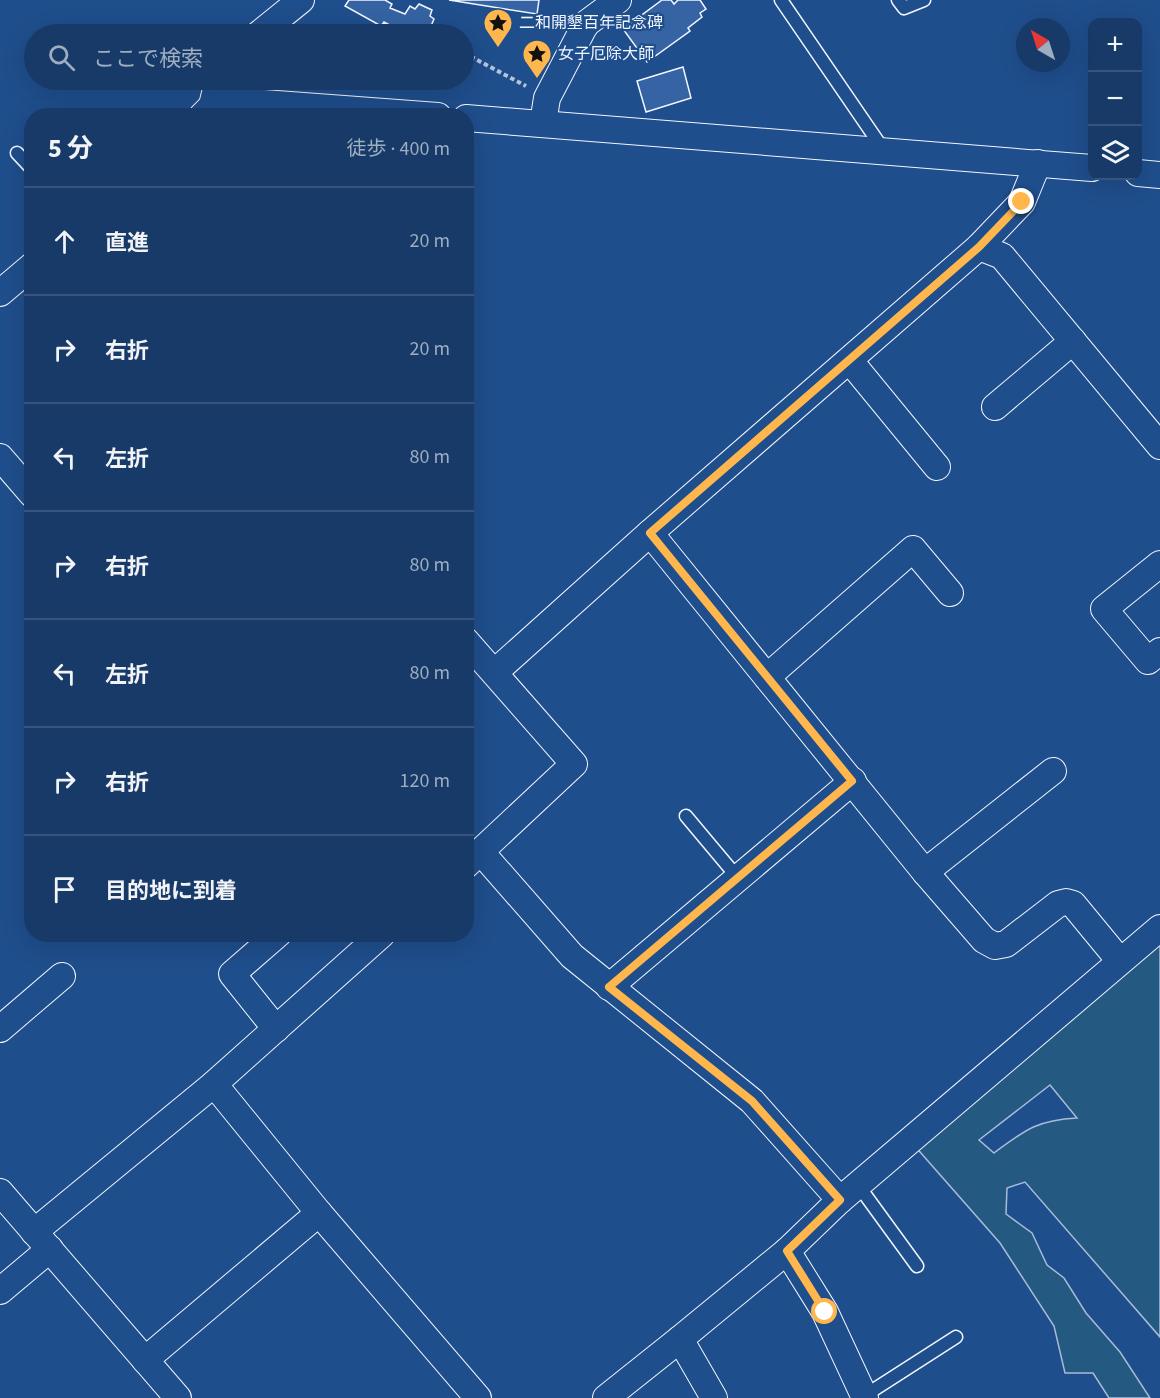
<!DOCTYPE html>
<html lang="ja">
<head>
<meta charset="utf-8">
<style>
  :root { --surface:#173a69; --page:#244571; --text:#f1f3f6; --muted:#9eadc0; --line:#36547d }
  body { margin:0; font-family:"Source Sans 3","Noto Sans JP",sans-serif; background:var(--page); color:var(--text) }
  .controls { position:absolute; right:18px; top:18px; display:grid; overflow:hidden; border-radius:12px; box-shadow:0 6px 24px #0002 }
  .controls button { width:54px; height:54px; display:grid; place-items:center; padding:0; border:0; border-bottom:2px solid var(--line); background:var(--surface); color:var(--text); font:30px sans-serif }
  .compass { position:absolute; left:1016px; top:18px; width:54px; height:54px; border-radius:50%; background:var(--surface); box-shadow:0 6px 24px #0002; rotate:321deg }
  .stop { position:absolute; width:18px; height:18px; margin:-14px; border:4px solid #ffb74d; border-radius:50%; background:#fff }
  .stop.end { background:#ffb74d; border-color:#fff; box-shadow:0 2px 6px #0008 }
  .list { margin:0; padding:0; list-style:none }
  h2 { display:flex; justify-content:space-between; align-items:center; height:78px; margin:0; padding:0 24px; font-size:26px }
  h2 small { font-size:20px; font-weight:400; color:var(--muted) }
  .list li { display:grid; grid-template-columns:39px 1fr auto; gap:18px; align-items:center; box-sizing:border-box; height:108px; padding:0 24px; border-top:2px solid var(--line) }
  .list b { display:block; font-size:22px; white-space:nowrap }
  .list em { font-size:20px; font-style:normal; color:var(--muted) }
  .icon { flex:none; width:33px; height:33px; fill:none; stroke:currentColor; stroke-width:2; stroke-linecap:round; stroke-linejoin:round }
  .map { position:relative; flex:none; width:1160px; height:1398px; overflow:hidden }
  .search { position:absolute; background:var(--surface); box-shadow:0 6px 24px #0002; left:24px; top:24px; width:450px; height:66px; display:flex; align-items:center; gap:15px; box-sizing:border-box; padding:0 21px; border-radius:33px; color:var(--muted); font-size:22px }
  .panel { position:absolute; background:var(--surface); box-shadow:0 6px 24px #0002; left:24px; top:108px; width:450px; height:834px; border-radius:24px }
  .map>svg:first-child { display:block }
  .green { fill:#245a82; stroke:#a8bbd7; stroke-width:1.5; fill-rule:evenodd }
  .building { fill:#3563a3; stroke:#f2f6ff; stroke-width:1.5 }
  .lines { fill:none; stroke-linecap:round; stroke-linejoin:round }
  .service-casing { stroke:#f2f6ff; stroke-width:15 }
  .minor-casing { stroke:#f2f6ff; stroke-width:28 }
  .path { stroke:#b3c4dc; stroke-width:4; stroke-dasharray:4.5 3; stroke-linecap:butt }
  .service { stroke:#1f4e8c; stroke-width:12 }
  .minor { stroke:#1f4e8c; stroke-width:26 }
  .route { stroke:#ffb74d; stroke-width:8 }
  .labels { text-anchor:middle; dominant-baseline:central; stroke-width:4.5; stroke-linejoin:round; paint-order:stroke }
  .poi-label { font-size:16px; fill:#f2f6ff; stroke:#1f4e8c; text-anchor:start }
</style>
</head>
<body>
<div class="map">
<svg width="1160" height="1398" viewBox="0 0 1160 1398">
  <rect width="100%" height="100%" fill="#1f4e8c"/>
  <path class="green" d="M1160,936v401l-135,-155 -18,6 -1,26 26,19 15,32 17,13 22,35 34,39 30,46h-41l-16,-25h-28l-11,-47 -54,-83 -87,-99zM1050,1085l27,33c-40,2 -52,12 -83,35l-15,-13z"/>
  <g class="building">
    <path d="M349,0h36l7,4 -2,4 15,6 5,-8 5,3 4,-5 13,6 -2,6 4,3 -3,7 7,3 -3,5h-39l3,-4 -15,-8 -3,4 -36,-20z"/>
    <path d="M449,0h90l-2,14z"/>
    <path d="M662,0h9l3,4 4,-4h22l6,9 -6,4 2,4 -14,11 2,3 -43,31 -24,-33z"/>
    <path d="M683,67l8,31 -45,14 -9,-31z"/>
  </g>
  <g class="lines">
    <g class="service-casing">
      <g id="service">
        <path d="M781,0l102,149"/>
        <path d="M898,0l6,8 20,-8"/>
        <path d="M17,153l15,16"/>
        <path d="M686,816l52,62"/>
        <path d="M858,1185l59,81"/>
        <path d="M864,1396l92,-59"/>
      </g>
    </g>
    <g class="minor-casing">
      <g id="minor">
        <path d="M259,34l42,-34"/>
        <path d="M212,106l6,-26"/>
        <path d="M202,116l10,-10 24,-5 202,15"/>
        <path d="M466,118l626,50"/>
        <path d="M543,123l4,-25 36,-69 4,-6 31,-23"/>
        <path d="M1138,173l22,2"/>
        <path d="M979,247l23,9 158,190"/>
        <path d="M0,293l32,-27"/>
        <path d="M850,361l87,106"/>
        <path d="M995,407l78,-66"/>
        <path d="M0,457l32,37"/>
        <path d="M650,533l275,339 59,68 11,6 11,-2 52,-40 8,-2 7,2 47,57"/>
        <path d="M1160,564l-56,45 44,52 12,-10"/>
        <path d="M466,641l108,123 -108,101"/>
        <path d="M495,672l155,-139 329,-286 43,-45 16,-39"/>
        <path d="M767,677l146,-128 37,44"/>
        <path d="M481,852l91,104 180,145 88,99"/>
        <path d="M925,872l128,-101"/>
        <path d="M609,987l244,-206"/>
        <path d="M0,1029l62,-53"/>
        <path d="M276,1029l-44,-55 46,-40"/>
        <path d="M214,1084l105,129 159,185"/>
        <path d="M0,1192l178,206"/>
        <path d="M34,1232l180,-148 168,-150"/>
        <path d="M787,1251l38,61 40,86"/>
        <path d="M0,1291l50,-42"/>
        <path d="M680,1339l34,59"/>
        <path d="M145,1360l174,-147"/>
        <path d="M606,1398l74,-59 107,-88 53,-51 320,-272"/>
      </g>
    </g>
    <path class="path" d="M464,53l62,33"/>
    <use href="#service" class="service"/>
    <use href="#minor" class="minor"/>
  </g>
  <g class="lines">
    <path class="route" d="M825,1312l-38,-61 53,-51 -88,-99 -143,-114 243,-206 -202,-248 329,-286 43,-45"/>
  </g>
  <defs>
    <g id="sight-pin" transform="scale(1.5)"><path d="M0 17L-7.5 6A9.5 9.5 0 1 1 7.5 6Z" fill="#ffb74d" stroke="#1f4e8c"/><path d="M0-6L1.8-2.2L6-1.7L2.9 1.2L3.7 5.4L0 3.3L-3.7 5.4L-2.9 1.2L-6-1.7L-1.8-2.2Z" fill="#111"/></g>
  </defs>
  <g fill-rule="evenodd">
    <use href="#sight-pin" x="498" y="23"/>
    <use href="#sight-pin" x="537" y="54"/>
  </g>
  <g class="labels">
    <g class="poi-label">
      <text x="519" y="23">二和開墾百年記念碑</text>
      <text x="558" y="54">女子厄除大師</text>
    </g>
  </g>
</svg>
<div class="controls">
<button>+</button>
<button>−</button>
<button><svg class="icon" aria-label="layers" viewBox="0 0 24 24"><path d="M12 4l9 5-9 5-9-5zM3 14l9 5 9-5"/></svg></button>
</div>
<svg class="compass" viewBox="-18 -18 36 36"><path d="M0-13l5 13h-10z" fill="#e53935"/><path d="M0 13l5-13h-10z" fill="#9eadc0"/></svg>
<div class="stop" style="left:825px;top:1312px"></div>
<div class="stop end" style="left:1022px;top:202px"></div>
<div class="search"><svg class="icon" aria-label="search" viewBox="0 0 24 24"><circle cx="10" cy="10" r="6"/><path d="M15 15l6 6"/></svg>ここで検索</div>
<section class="panel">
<h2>5 分<small>徒歩 · 400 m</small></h2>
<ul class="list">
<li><svg class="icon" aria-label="ahead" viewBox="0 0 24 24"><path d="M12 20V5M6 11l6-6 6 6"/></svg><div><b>直進</b></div><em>20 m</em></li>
<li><svg class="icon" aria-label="right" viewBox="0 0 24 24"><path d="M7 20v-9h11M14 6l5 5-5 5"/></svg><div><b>右折</b></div><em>20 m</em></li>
<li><svg class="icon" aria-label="left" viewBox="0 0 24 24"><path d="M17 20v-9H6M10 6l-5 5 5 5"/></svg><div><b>左折</b></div><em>80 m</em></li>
<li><svg class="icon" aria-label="right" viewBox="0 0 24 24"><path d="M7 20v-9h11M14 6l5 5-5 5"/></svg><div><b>右折</b></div><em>80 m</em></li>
<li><svg class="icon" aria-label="left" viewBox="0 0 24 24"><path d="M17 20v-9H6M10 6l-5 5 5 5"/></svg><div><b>左折</b></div><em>80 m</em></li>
<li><svg class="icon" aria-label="right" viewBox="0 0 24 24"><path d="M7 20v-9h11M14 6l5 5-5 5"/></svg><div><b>右折</b></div><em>120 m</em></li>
<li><svg class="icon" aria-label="arrive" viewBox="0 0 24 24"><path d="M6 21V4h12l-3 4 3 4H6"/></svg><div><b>目的地に到着</b></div></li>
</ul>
</section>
</div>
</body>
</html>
